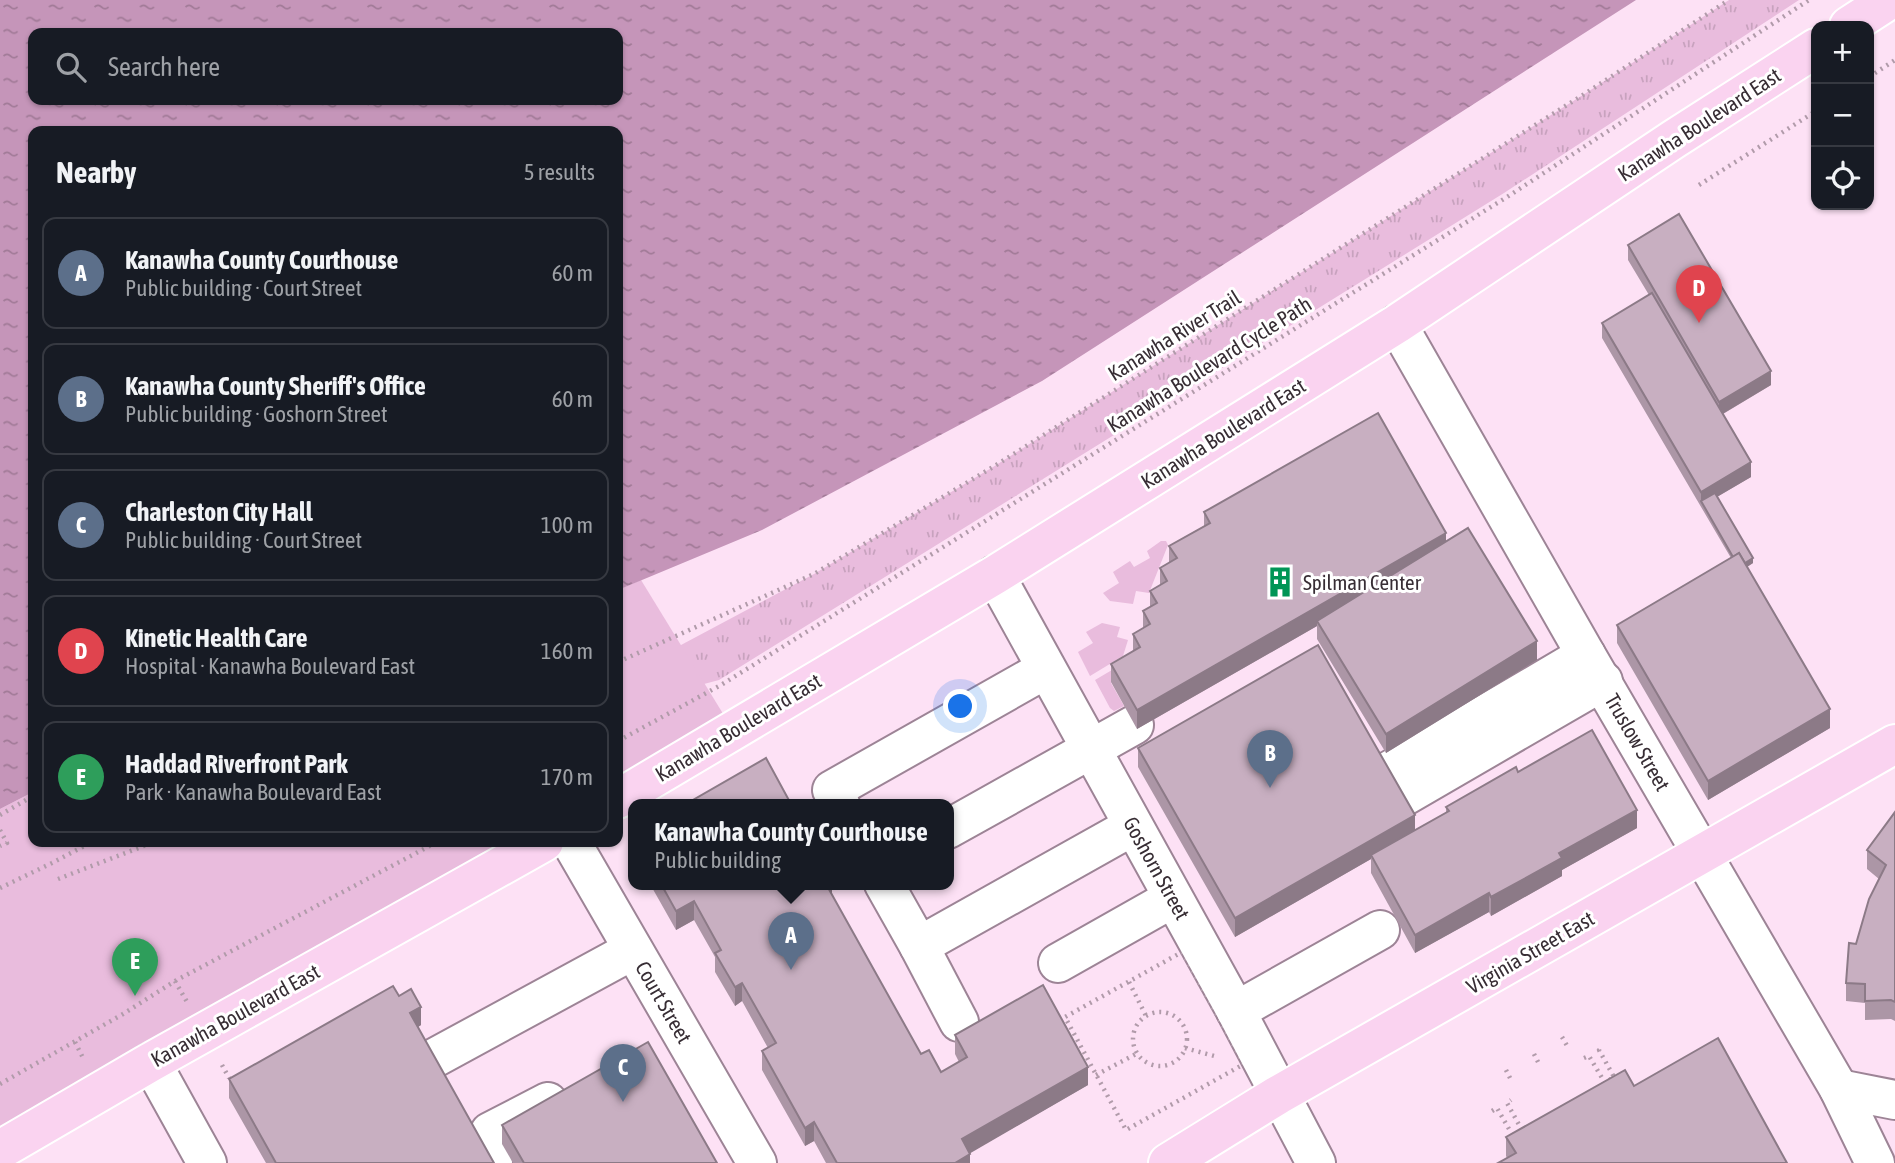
<!DOCTYPE html>
<html lang="en">
<head>
<meta charset="utf-8">
<style>
  :root { --surface:#171b24; --page:#242831; --text:#f1f3f6; --muted:#9ea1a6; --line:#363941; --accent:#009556 }
  body { margin:0; font-family:"Asap Condensed",sans-serif; background:var(--page); color:var(--text) }
  .controls { position:absolute; right:21px; top:21px; display:grid; overflow:hidden; border-radius:14px; box-shadow:0 2px 5px #0004 }
  .controls button { width:63px; height:63px; display:grid; place-items:center; padding:0; border:0; border-bottom:2px solid var(--line); background:var(--surface); color:var(--text); font:35px sans-serif }
  .you { position:absolute; left:961px; top:707px; width:24px; height:24px; margin:-18px; border:5px solid #fff; border-radius:50%; background:#1a73e8; box-shadow:0 0 0 10px #1a73e833 }
  .badge { display:grid; place-items:center; width:46px; height:46px; border-radius:50%; background:var(--accent); color:#fff; font-size:23px; font-weight:700 }
  .pin { position:absolute; translate:-50% -58px; filter:drop-shadow(0 2px 4px #0008) }
  .pin::after { content:''; position:absolute; top:37px; width:24px; height:21px; background:inherit; clip-path:polygon(0 0,100% 0,50% 100%) }
  .popup { position:absolute; left:628px; top:799px; width:326px; height:91px; box-sizing:border-box; display:grid; place-content:center; border-radius:14px; background:var(--surface); filter:drop-shadow(0 2px 5px #0005); font-size:23px; white-space:nowrap; color:var(--muted) }
  .popup b { font-size:26px; color:var(--text) }
  .popup::after { content:''; position:absolute; left:50%; top:100%; margin-left:-14px; border:14px solid transparent; border-top-color:var(--surface) }
  .list { margin:0; padding:0; list-style:none }
  h2 { display:flex; justify-content:space-between; align-items:center; height:91px; margin:0; padding:0 28px; font-size:30px }
  h2 small { font-size:23px; font-weight:400; color:var(--muted) }
  .list li { display:grid; grid-template-columns:46px 1fr auto; gap:21px; align-items:center; box-sizing:border-box; height:112px; margin:0 14px 14px; padding:0 14px; border:2px solid var(--line); border-radius:14px }
  .list b { display:block; font-size:26px; white-space:nowrap }
  .list p { margin:0; font-size:23px; white-space:nowrap; color:var(--muted) }
  .list em { font-size:23px; font-style:normal; color:var(--muted) }
  .icon { flex:none; width:38px; height:38px; fill:none; stroke:currentColor; stroke-width:2; stroke-linecap:round; stroke-linejoin:round }
  .map { position:relative; flex:none; width:1895px; height:1163px; overflow:hidden }
  .search { position:absolute; background:var(--surface); box-shadow:0 2px 5px #0004; left:28px; top:28px; width:595px; height:77px; display:flex; align-items:center; gap:18px; box-sizing:border-box; padding:0 24px; border-radius:14px; color:var(--muted); font-size:26px }
  .panel { position:absolute; background:var(--surface); box-shadow:0 2px 5px #0004; left:28px; top:126px; width:595px; height:721px; border-radius:14px }
  .map>svg:first-child { display:block }
  .grass { fill:url(#grass-tufts) }
  .green { fill:#e9bcdd }
  .water { fill:url(#water-ripples); fill-rule:evenodd }
  .lines { fill:none; stroke-linecap:round; stroke-linejoin:round }
  .minor-casing { stroke:#9d8496; stroke-width:42 }
  .major-casing { stroke:#fff; stroke-width:42 }
  .path { stroke:#b19baa; stroke-width:4.5; stroke-dasharray:2 5; stroke-linecap:butt }
  .minor { stroke:#fff; stroke-width:38 }
  .major { stroke:#fad3f0; stroke-width:38 }
  .wall { fill:#ac96a6 }
  .shaded-wall { fill:#8c7a87 }
  .building { fill:#c8afc1; stroke:#8c7a87; stroke-width:2 }
  .labels { text-anchor:middle; dominant-baseline:central; stroke-width:6; stroke-linejoin:round; paint-order:stroke }
  .street-label { font-size:21px; fill:#372d34; stroke:#fff }
  .poi-label { font-size:21px; fill:#372d34; stroke:#fff; text-anchor:start }
</style>
</head>
<body>
<div class="map">
<svg width="1895" height="1163" viewBox="0 0 1895 1163">
  <defs>
    <pattern id="grass-tufts" width="24" height="20" patternUnits="userSpaceOnUse" patternTransform="scale(1.75)"><rect width="24" height="20" fill="#e9bcdd"/><path d="M3 7l-1-3M5 7V3M7 7l1-3M15 17l-1-3M17 17v-4M19 17l1-3" fill="none" stroke="#c8a2be"/></pattern>
    <pattern id="water-ripples" width="26" height="14" patternUnits="userSpaceOnUse" patternTransform="scale(1.75)"><rect width="26" height="14" fill="#c595b9"/><path d="M2 4q2-2 4 0t4 0M15 11q2-2 4 0t4 0" fill="none" stroke="#a17a97"/></pattern>
  </defs>
  <rect width="100%" height="100%" fill="#fde1f5"/>
  <path class="grass" d="M1729,0h70l-295,193 -785,487 -15,4 -86,-13 63,-26 133,-71 179,-107 593,-374z"/>
  <g class="green">
    <path d="M1161,541h5l2,4 -19,48 -13,-2 -3,13 -23,-3 -7,-8 16,-10 -6,-11 17,-11 4,6 16,-9 -3,-7z"/>
    <path d="M641,580l92,150 -115,67v-207z"/>
    <path d="M1102,623l18,4 -3,10 11,3 -5,16 -33,20 -12,-24 15,-9 -7,-11z"/>
    <path d="M1137,639l5,9 -31,35 13,23 -10,5 -4,-3 -15,-28 34,-20z"/>
    <path d="M33,792v50h506l-539,309v-342z"/>
  </g>
  <path class="water" d="M0,0h1636l-594,381 -280,149 -144,60v-459h-585v661l-33,17zM33,33h585v67h-585z"/>
  <g class="lines">
    <g class="minor-casing">
      <g id="minor">
        <path d="M1397,324l189,331 253,434 36,74"/>
        <path d="M995,575l241,436 80,152"/>
        <path d="M1382,775l204,-120"/>
        <path d="M1396,801l207,-120"/>
        <path d="M840,804l-8,-14 214,-121"/>
        <path d="M948,829l186,-104"/>
        <path d="M571,842l186,321"/>
        <path d="M884,884l35,62 214,-120"/>
        <path d="M919,946l40,76"/>
        <path d="M1058,963l115,-65"/>
        <path d="M1236,1011l144,-81"/>
        <path d="M151,1062l56,101"/>
        <path d="M427,1062l206,-112"/>
        <path d="M1839,1089l56,11"/>
        <path d="M493,1163l-9,-16 6,-15 58,-30"/>
      </g>
    </g>
    <g class="major-casing">
      <g id="major">
        <path d="M1849,26l40,-26"/>
        <path d="M618,799l377,-224 402,-251 277,-185 142,-91"/>
        <path d="M0,1150l151,-88 393,-220"/>
        <path d="M1168,1163l110,-68 617,-351"/>
      </g>
    </g>
    <g class="path">
      <path d="M1869,77l26,-17"/>
      <path d="M1699,185l117,-74"/>
      <path d="M618,662l196,-88 179,-107 593,-374 143,-93"/>
      <path d="M618,741l103,-56 786,-488 302,-197"/>
      <path d="M0,815l33,-19"/>
      <path d="M0,830l7,13 -7,3"/>
      <path d="M58,879l96,-37"/>
      <path d="M0,888l52,-25 40,-21"/>
      <path d="M1182,952l62,112 -118,66 -61,-113z"/>
      <path d="M175,981l12,21"/>
      <path d="M1129,982l17,34"/>
      <circle cx="1160" cy="1039" r="27"/>
      <path d="M1562,1037l7,12"/>
      <path d="M75,1042l9,18"/>
      <path d="M1185,1048l33,9"/>
      <path d="M1534,1054l6,12"/>
      <path d="M1584,1058l5,-2 16,27 9,-6 -15,-27 4,-3"/>
      <path d="M222,1065l7,13"/>
      <path d="M1506,1070l6,12"/>
      <path d="M1096,1075l42,-22"/>
      <path d="M0,1084l123,-70 52,-33 262,-139"/>
      <path d="M1492,1111l5,-3 16,28 9,-6 -15,-27 4,-3"/>
    </g>
    <use href="#minor" class="minor"/>
    <use href="#major" class="major"/>
  </g>
  <g class="wall">
    <path d="M1628,245l143,140 -48,29 28,63 -34,20 36,66 -6,4 83,161 -122,72 -91,-157v-18l114,-67 -129,-220v-15l47,-28 -21,-35z"/>
    <path d="M1204,512l242,30 91,118 -151,93 -69,-114v-13l-180,103 -26,-47v-18l22,-13v-17l10,-6v-17l7,-4v-16l10,-6v-17l9,-5v-17l35,-20z"/>
    <path d="M1138,748l277,82 31,-17v-6l72,-35 119,56 -75,42v6l-71,40 -2,-4 -74,41 -44,-80v-14l-136,78 -97,-170z"/>
    <path d="M1895,812v209l-4,-2 -26,1v-17l-19,-2v-18l10,-39 23,-65 -12,-10v-19z"/>
    <path d="M634,833v22l-2,-2v-19z"/>
    <path d="M650,884h182v11l89,159 20,18 18,-10 -4,-8v-19l133,50 -119,68 1,10h-144l-12,-22 -9,5 -43,-76v-19l6,-3 -26,-47 -7,5 -20,-34v-15l-21,-37 -18,10z"/>
    <path d="M399,996l22,29 -3,2 76,136h-228l-37,-65v-19z"/>
    <path d="M1634,1086l-127,72 -1,-2v-19z"/>
    <path d="M502,1125l215,38h-204l-11,-19z"/>
  </g>
  <g class="shaded-wall">
    <path d="M1771,371v14l-52,31v-14z"/>
    <path d="M1751,462v15l-48,28 -2,-4v5v-14z"/>
    <path d="M1446,533v19l-129,69v5l-180,103v-19z"/>
    <path d="M1753,558v5l-14,9v-5z"/>
    <path d="M1537,641v19l-151,93v-19z"/>
    <path d="M1830,709v19l-122,72v-19z"/>
    <path d="M1637,810v18l-75,42v6l-71,40v-19l68,-44z"/>
    <path d="M1415,815v19l-44,21v4l-136,78v-19z"/>
    <path d="M824,884h8v11z"/>
    <path d="M1489,893v19l-74,41v-18z"/>
    <path d="M694,901v19l-18,10v-19z"/>
    <path d="M742,983v18l-7,5v-19z"/>
    <path d="M421,1007v18l-11,7v-19z"/>
    <path d="M1088,1067v18l-126,73v-19z"/>
    <path d="M814,1122v19l-9,5v-18z"/>
    <path d="M970,1154v9h-15z"/>
  </g>
  <g class="building">
    <path d="M1679,214l92,157 -52,31 -91,-157z"/>
    <path d="M1652,293l99,169 -50,30 -99,-169z"/>
    <path d="M1378,413l68,120 -309,177 -26,-46 29,-17 -7,-13 17,-10 -7,-13 14,-8 -7,-12 17,-10 -7,-13 17,-10 -8,-12 41,-23 -6,-11z"/>
    <path d="M1715,493l38,65 -8,5 -6,-10 -6,4 -32,-56z"/>
    <path d="M1468,528l69,113 -151,93 -69,-113z"/>
    <path d="M1739,553l91,156 -122,72 -91,-156z"/>
    <path d="M1318,645l97,170 -180,103 -97,-170z"/>
    <path d="M1592,730l45,80 -78,43 3,5 -71,39 -2,-4 -74,42 -44,-80 78,-44 -3,-4 70,-40 2,5z"/>
    <path d="M766,758l25,46h-105z"/>
    <path d="M1895,812v190l-4,-2 -26,1v-17l-19,-1 3,-40 7,1 13,-45 17,-34 -19,-15z"/>
    <path d="M661,884h165l95,170 8,-4 12,22 26,-15 -12,-22 88,-50 45,82 -126,72 8,15 -15,9h-118l-23,-41 -9,6 -43,-77 14,-8 -34,-60 -7,4 -20,-34 6,-3 -27,-49 -18,10z"/>
    <path d="M393,986l6,10 12,-7 10,18 -11,6 84,150h-218l-47,-84z"/>
    <path d="M1718,1038l69,125h-289l18,-10 -10,-16 119,-67 9,16z"/>
    <path d="M648,1042l69,121h-193l-22,-38z"/>
  </g>
  <defs>
    <g id="building-bare" transform="scale(2.415)"><path d="M-4-6H4V6H1V3H-1V6H-4ZM-2.5-4.3h1.7v1.8h-1.7ZM.8-4.3h1.7v1.8H.8ZM-2.5-1h1.7V.8h-1.7ZM.8-1h1.7V.8H.8Z" fill="#009556" stroke="#fff" stroke-width="2.5" paint-order="stroke"/></g>
  </defs>
  <g fill-rule="evenodd">
    <use href="#building-bare" x="1280" y="582"/>
  </g>
  <g class="labels">
    <g class="street-label">
      <text transform="translate(1699 124) rotate(-33)">Kanawha Boulevard East</text>
      <text transform="translate(1174 335) rotate(-32)">Kanawha River Trail</text>
      <text transform="translate(1209 364) rotate(-32)">Kanawha Boulevard Cycle Path</text>
      <text transform="translate(1223 433) rotate(-32)">Kanawha Boulevard East</text>
      <text transform="translate(738 727) rotate(-31)">Kanawha Boulevard East</text>
      <text transform="translate(1638 742) rotate(60)">Truslow Street</text>
      <text transform="translate(1157 868) rotate(61)">Goshorn Street</text>
      <text transform="translate(1530 952) rotate(-30)">Virginia Street East</text>
      <text transform="translate(664 1002) rotate(60)">Court Street</text>
      <text transform="translate(235 1015) rotate(-29)">Kanawha Boulevard East</text>
    </g>
    <g class="poi-label">
      <text x="1303" y="582">Spilman Center</text>
    </g>
  </g>
</svg>
<div class="controls">
<button>+</button>
<button>−</button>
<button><svg class="icon" aria-label="locate" viewBox="0 0 24 24"><circle cx="12" cy="12" r="6"/><path d="M12 2v4M12 18v4M2 12h4M18 12h4"/></svg></button>
</div>
<div class="you"></div>
<div class="pin badge" style="left:791px;top:970px;background:#5c6f8a">A</div>
<div class="popup"><b>Kanawha County Courthouse</b>Public building</div>
<div class="pin badge" style="left:1270px;top:788px;background:#5c6f8a">B</div>
<div class="pin badge" style="left:623px;top:1102px;background:#5c6f8a">C</div>
<div class="pin badge" style="left:1699px;top:323px;background:#e0444e">D</div>
<div class="pin badge" style="left:135px;top:996px;background:#2e9e5b">E</div>
<div class="search"><svg class="icon" aria-label="search" viewBox="0 0 24 24"><circle cx="10" cy="10" r="6"/><path d="M15 15l6 6"/></svg>Search here</div>
<section class="panel">
<h2>Nearby<small>5 results</small></h2>
<ul class="list">
<li><span class="badge" style="background:#5c6f8a">A</span><div><b>Kanawha County Courthouse</b><p>Public building · Court Street</p></div><em>60 m</em></li>
<li><span class="badge" style="background:#5c6f8a">B</span><div><b>Kanawha County Sheriff's Office</b><p>Public building · Goshorn Street</p></div><em>60 m</em></li>
<li><span class="badge" style="background:#5c6f8a">C</span><div><b>Charleston City Hall</b><p>Public building · Court Street</p></div><em>100 m</em></li>
<li><span class="badge" style="background:#e0444e">D</span><div><b>Kinetic Health Care</b><p>Hospital · Kanawha Boulevard East</p></div><em>160 m</em></li>
<li><span class="badge" style="background:#2e9e5b">E</span><div><b>Haddad Riverfront Park</b><p>Park · Kanawha Boulevard East</p></div><em>170 m</em></li>
</ul>
</section>
</div>
</body>
</html>
